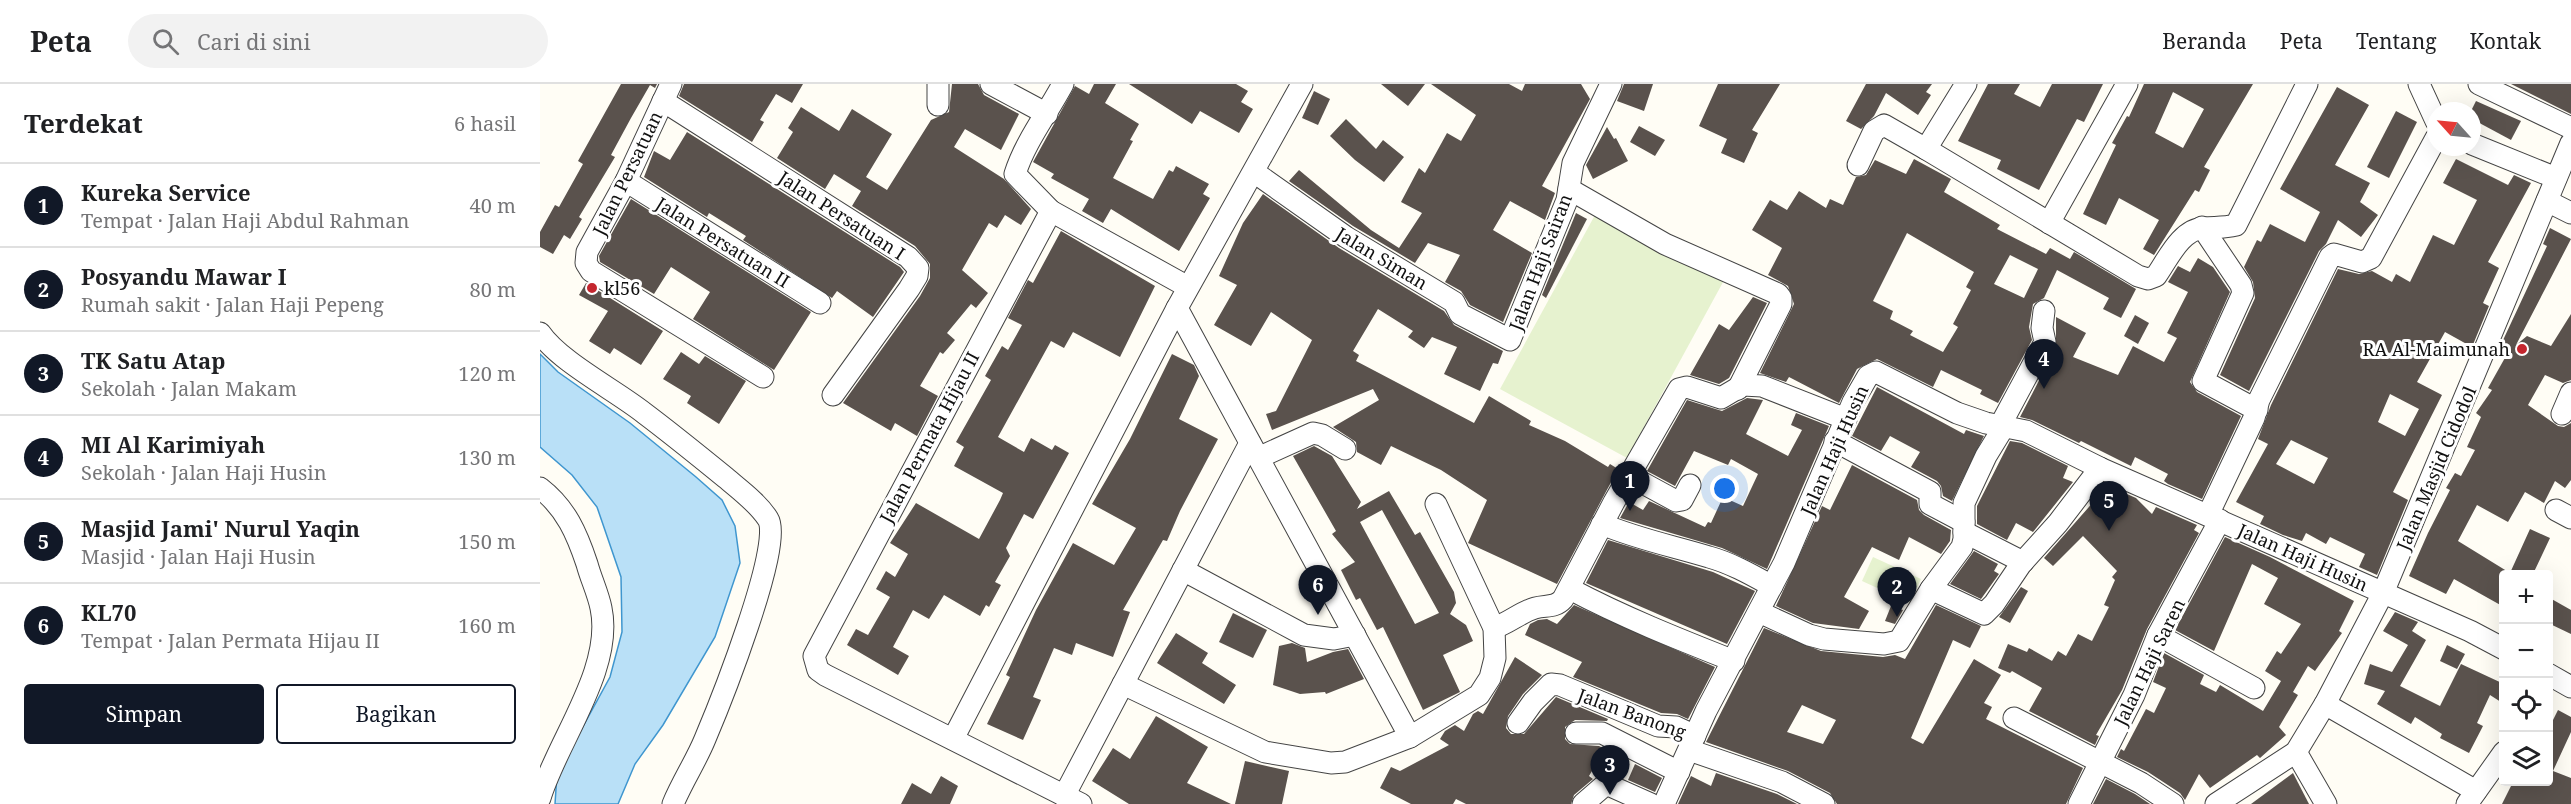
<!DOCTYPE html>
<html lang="id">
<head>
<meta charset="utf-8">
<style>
  :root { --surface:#fff; --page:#f2f2f2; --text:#202124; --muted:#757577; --line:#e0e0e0; --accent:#111827 }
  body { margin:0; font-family:"Noto Serif",serif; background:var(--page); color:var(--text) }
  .controls { position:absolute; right:18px; bottom:18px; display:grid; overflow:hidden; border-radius:6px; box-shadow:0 6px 24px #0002 }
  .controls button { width:54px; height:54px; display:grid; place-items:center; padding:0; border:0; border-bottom:2px solid var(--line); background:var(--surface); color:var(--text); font:30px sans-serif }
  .compass { position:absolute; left:1887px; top:18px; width:54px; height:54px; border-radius:50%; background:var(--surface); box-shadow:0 6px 24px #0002; rotate:297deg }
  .you { position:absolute; left:1185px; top:405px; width:21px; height:21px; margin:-15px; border:4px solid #fff; border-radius:50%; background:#1a73e8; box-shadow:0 0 0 9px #1a73e833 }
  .badge { display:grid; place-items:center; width:39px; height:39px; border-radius:50%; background:var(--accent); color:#fff; font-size:20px; font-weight:700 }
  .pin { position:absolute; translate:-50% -50px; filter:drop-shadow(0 2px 3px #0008) }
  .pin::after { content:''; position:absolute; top:32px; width:21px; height:18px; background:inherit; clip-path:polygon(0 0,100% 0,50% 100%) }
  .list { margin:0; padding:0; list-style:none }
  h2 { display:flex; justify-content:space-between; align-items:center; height:78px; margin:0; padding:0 24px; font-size:26px }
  h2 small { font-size:20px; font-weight:400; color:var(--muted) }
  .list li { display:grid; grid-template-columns:39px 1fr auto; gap:18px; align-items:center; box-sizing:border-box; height:84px; padding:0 24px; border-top:2px solid var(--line) }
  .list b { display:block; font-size:22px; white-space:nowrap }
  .list p { margin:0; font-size:20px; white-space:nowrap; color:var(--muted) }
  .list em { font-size:20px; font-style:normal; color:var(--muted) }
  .actions { display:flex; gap:12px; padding:18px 24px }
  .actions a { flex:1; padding:14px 0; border:2px solid var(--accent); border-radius:6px; text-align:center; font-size:21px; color:var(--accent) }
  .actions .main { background:var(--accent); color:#fff }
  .icon { flex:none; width:33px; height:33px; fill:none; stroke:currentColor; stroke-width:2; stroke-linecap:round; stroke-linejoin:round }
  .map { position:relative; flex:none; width:2031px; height:720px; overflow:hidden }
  header { display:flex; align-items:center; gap:36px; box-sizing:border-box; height:84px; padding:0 30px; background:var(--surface); border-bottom:2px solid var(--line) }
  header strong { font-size:28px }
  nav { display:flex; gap:33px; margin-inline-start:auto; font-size:21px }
  .search { width:420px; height:54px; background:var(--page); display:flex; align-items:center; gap:15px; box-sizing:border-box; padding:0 21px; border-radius:33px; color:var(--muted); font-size:22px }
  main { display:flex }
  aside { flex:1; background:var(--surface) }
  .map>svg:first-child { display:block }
  .pitch { fill:#e6f2cf }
  .water { fill:#b9e0f7; stroke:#3f96cf; stroke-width:1.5 }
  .building { fill:#5a524d; fill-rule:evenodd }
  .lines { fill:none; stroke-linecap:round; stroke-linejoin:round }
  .minor-casing { stroke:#444; stroke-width:23 }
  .minor { stroke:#fff; stroke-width:21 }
  .poi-dot { fill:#c4262e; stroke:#fff; stroke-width:2 }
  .labels { text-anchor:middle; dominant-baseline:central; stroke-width:6; stroke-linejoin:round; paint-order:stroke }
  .street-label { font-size:18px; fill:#111; stroke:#fff }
  .poi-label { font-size:18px; fill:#111; stroke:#fff; text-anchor:start }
</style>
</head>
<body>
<header>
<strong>Peta</strong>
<div class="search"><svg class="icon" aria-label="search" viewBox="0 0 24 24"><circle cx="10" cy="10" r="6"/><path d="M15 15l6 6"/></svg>Cari di sini</div>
<nav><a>Beranda</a><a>Peta</a><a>Tentang</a><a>Kontak</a></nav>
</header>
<main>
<aside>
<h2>Terdekat<small>6 hasil</small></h2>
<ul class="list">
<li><span class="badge">1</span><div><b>Kureka Service</b><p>Tempat · Jalan Haji Abdul Rahman</p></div><em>40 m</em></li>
<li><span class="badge">2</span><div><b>Posyandu Mawar I</b><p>Rumah sakit · Jalan Haji Pepeng</p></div><em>80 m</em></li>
<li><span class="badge">3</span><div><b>TK Satu Atap</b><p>Sekolah · Jalan Makam</p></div><em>120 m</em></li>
<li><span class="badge">4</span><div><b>MI Al Karimiyah</b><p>Sekolah · Jalan Haji Husin</p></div><em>130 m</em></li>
<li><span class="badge">5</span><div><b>Masjid Jami' Nurul Yaqin</b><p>Masjid · Jalan Haji Husin</p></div><em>150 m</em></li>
<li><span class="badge">6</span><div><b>KL70</b><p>Tempat · Jalan Permata Hijau II</p></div><em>160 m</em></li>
</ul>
<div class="actions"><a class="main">Simpan</a><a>Bagikan</a></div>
</aside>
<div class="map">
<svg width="2031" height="720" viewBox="0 0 2031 720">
  <rect width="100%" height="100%" fill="#fffdf5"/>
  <g class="pitch">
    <path d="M1061,120l127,69 -101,185 -127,-69z"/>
    <path d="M1333,473l48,22 -11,24 -48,-22z"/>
  </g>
  <path class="water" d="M0,270l18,18 72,51 66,54 26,23 13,26 5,37 -25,74 -52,88 -28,39 -17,40h-63l2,-30 53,-97 12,-45 -1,-55 -24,-70 -25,-32 -32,-28z"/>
  <g class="building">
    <path d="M81,0h36l-2,4 -5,-3 -19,33 -20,37 4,2 -36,60 3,2 -12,20 -6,-4 -11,19 -13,-7v-15l15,-27 4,2 24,-43 -5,-3z"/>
    <path d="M144,0h119l-11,19 -16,-9 -16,26 4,2 -12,20 -73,-46z"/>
    <path d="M412,0h26l6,11 35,19 -18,36 -36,-21 -11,18 50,32 27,30 -10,16 -16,-10 -8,13 -8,-5 -27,47 26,23 -12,15 -5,-4 -24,29 8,7 -12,14 -3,-2 -20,34 18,10 -21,40 -22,-13 -4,8 -48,-28 77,-107 10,-18v-14l-15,-18 -63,-40 9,-15 -27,-17 -9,15 -48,-31 16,-26 -5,-4 13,-21 38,24 13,-22 40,25 -26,43 21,13 44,-70 18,-8z"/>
    <path d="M554,0h22l-11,19 34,21 -9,16 3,1 -20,37 40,21 16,-29 4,2 3,-6 33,18 -6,10 7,4 -31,53 -68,-42 -8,14 -21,-12 7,-12 -38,-21 3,-4 -21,-12 42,-76 14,8z"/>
    <path d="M589,0h107l12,7 -7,11 12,7 -14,24 -39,-22 -8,13z"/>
    <path d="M841,0h44l-17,22z"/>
    <path d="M891,0h78l13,7 3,-7h56l9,15 -48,87 13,7 -10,27 -35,-19 -17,29 39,23 -29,69 -33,-17 -9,-14 -16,-9 15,-27 -32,-12 -13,20 -62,-37 -64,-45 10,-11 72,60 28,18 23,-35 -21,-11 18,-34 6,5 22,-40 14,8 15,-26z"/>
    <path d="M1084,0h29l-9,27 -27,-10z"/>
    <path d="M1178,0h62l-28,46 6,3 -14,30 -23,-10 6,-14 -28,-13z"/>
    <path d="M1326,0h66l-6,8 5,3 -13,20 -32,-22 -12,23 -13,13 -15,-8z"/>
    <path d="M1448,0h32l-6,10 26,13 12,-23h51l-19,38 -7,-3 -38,71 -42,-21 4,-9 -43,-19z"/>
    <path d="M1604,0h109l-49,83 6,3 -11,22 -4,-2 -41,65 -11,-6 16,-29 -40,-22 -13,27 -23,-11 33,-69 -4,-2 15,-27 2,1zM1633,8l31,17 -21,39 -28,-15z"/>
    <path d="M1971,0h60v30z"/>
    <path d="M1797,3l32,18 -34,60 35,18 -10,19 18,13 -17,22 -23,-17 -12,24 -7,7 -70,140 -29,-16 35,-77 -2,-16 -9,-15 13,-27 4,2 9,-18 35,18 15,-30 -40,-23z"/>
    <path d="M774,7l16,8 -12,26 -16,-7z"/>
    <path d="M1936,17l45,20 -10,19 -39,-21v-10z"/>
    <path d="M1856,27l21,11 -28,56 -22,-11z"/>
    <path d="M806,35l30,30 7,-9 21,17 -20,25 -29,-22 -25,-24z"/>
    <path d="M1099,42l26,14 -10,16 -25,-14z"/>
    <path d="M1067,43l7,12 2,-1 12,23 -35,18 -7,-14z"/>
    <path d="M147,48l213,135 4,5 -31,45 -36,-26 -5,7 -89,-58 3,-4 -37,-23 -2,4 -63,-40 10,-26 16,9z"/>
    <path d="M1374,75l37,20 -7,13 56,33 -3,4 49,25 4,-6 20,11 4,-7 62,37 -15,29 -18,-9 6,-11 -52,-28 -13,28 -11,6 -4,23 3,13 -34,63 -18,-9 2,-4 -41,-20 -8,17 -56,-28 -20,10 -18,34 -50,-26 -3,5 -26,-9 34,-69 -6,-18 -20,-11 14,-27 -30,-18 18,-30 17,10 12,-19 27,17 4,-9 13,6 13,-28 10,-2 9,-15 31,14zM1367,149l67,39 -8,15 5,3 -18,34 5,3 -15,25 -33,-17 3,-4 -23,-12 3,-8 -20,-10zM1470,171l28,14 -14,29 -30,-14z"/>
    <path d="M1916,75l52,26 6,-10 17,8 -43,79 11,6 -16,35 6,3 -17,41 -27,-15 -28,50 25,13 -49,97 15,8 -31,75 -18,-8 6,-13 -35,-17 -4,7 -20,-11 -4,8 -19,-6 -23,-11 4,-8 -28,-14 32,-58 -10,-5 13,-34 67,-136 21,5 13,-3 20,11 4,-8 14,8 23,-47 21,10 23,-45 -34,-17zM1850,310l29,15 -14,27 -27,-14zM1751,356l37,18 -14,26 -38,-20z"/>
    <path d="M723,110l76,54 105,63 10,14 49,26 -5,13 -5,-1 -13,28 -36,-17 13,-27 -25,-10 -8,11 -16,-11 5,-6 -35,-22 -25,42 6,4 -3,6 118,62 15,-27 42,25 -2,4 36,16 43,26 2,-3 8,5 -61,115 -89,-41 19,-43 -46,-30 -50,-24 -10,19 -24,-13 -1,-10 -23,-15 46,-27 -6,-11 -101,41 -6,-16 10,-3 36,-71 -41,-28 -20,34 -37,-21 23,-40 -18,-9 24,-53z"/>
    <path d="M91,115l180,113 -37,58 -81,-51 17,-27 -39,-25 -17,27 -54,-32 -1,-6z"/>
    <path d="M1036,129l11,6 -41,79 -4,-3z"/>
    <path d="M2010,144l21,11 -55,106 11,-9 24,10 20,-32v66l-8,3 -18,-8 -17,30 30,21 6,1 7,-4v57l-6,8 -10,-7 -11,22 -19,-11 -17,30 -31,-17 -19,36 52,32 20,-44 20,9 -17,36h-29v33l-50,-28 -8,15 -37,-18 19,-43 22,-43 -4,-2 9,-15 6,3 14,-26 -8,-3 14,-30 -5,-4 16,-23 -4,-2 18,-32 -9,-3 50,-107 -4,-2z"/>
    <path d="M521,147l94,55 -35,71 -47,-25 -9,16 -13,-7 -53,96 26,15 7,-14 21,12 3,-5 14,8 -36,66 -9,-5 -18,34 4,8 -15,26 6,3 -12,22 -3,-2 -6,11 -36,-21 -15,24 -16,-9 -20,37 16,9 -11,19 -51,-30 9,-16 12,6 22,-38 -14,-8 10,-18 9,6 13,-23 -18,-11 26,-40 63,36 21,-39 3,-7 -49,-27 10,-19 -8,-5 35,-62 -6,-4 17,-30 6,4 14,-25 -14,-7 20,-38 5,3z"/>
    <path d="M1658,174l15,9 17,25 -40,90 7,10 44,24 -39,83 -34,-15 -4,-3 4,-7 -33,-17 -4,9 -50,-25 -2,2 -47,-23 -12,-3 36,-69v-31l30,16 -13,24 45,18 15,-29 31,16 13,-24 -10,-5 21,-41 -20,-10 10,-16 12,6z"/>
    <path d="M46,199l77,48 -22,34 -27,-17 -4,6 -21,-13 19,-30 -29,-16z"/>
    <path d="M1213,213l14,6 -38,75 -10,6 -29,-9 29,-51 10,6z"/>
    <path d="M1595,231l14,8 -11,21 -14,-8z"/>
    <path d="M141,268l18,12 6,-8 41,25 -27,43 -32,-21 4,-7 -28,-17z"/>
    <path d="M632,270l22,11 5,11 -20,43 39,20 -38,72 -13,30 -4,-1 -40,70 7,2 -17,45 -37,-14 -4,12 -18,-7 -21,49 8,3 -18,40 -36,-16 23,-47 -4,-2 30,-65 37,-67 41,22 22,-37 -44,-24 38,-65z"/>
    <path d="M1337,303l87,47 2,-4 18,6 -32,65 -9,-5 -2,-10 -4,-5 -26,-14 9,-15 -30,-16 -9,15 -29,-15z"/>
    <path d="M1207,314l16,2 -17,34 42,22 14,-26 -11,-5 5,-12 33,13 -62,143 -45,-21 -102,-30 9,-16 14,8 6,-9 56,26 3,-5 3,1 12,-26 20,9 15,-32 -27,-15 -3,6 -34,-14 -19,35 -28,-15 40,-71 35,11z"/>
    <path d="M1470,357l12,2 46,23 -5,12 10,4 -40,50 -17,-9 -9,17 -30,-16v-18z"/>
    <path d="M774,362l18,10 29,46 -4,7 32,-18 26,44 5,-3 34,60 2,11 -6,11 16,11 7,16 -30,14 17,37 -4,2 -33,16 -40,-83 -6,3 -17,-32 -4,2 -15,-30 14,-8 -23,-28 4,-3 -43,-75zM842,426l57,103 -24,11 -55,-102z"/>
    <path d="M1312,381l65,35 2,10 5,5 27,15 -1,11 -9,13 -32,-17 -10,23 -27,-13 -28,50 25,14 -10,18 -46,-6 -37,-17 46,-100 8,4z"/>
    <path d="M1563,407l8,8 9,-8 16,7 16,16 4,-7 41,18 -3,5 5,3 -52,96 -25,61 -26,45 3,1 -4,9 -66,-34 13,-23 -30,-17 -2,2 -12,-5 10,-24 19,8 2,-4 23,13 6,-10 8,5 12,-22 14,7 17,-34 -5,-2 11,-25 -3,-3 5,-6 -34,-35 -30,30 -9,-8z"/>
    <path d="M1685,453l45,20 84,44 -15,30 3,2 -27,38 -7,-5 -15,26 5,3 -19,32 7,8 -26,23 -3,-3 -47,33 -11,-14 -14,26 -5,-7 -32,-21 -31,-15 4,-8 3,2 22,-42 8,4 12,-25 -13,-6 11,-29 40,22 -4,9 16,8 4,-7 43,26 18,-30 -16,-10 12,-20 4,3 20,-30 -37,-20 14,-26 -26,-14 -38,87 -39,-21z"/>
    <path d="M1068,456l105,32 42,19 -28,53 -141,-61z"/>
    <path d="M1434,467l24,13 -4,7 5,3 -18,25 -31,-15z"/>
    <path d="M1481,503l7,4 -18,32 -11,-6z"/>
    <path d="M2008,513l23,13v24l-23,-11z"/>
    <path d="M1034,521l141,62 -27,52 -11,-5 -16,-1 -88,-36 9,-15 -57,-27 5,-11 8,-4 9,-1 10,5z"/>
    <path d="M1396,521l45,21 -11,22 -17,-8 -42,98 12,6 51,-85 27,16 -17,28 8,4 -6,12 97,49 -17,36h-229l-7,-11 -42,-22 -82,-29 58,-114 57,23 62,6 12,-2 10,4zM1262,621l34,15 -13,24 -36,-12z"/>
    <path d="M1351,522l12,4 -8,14 -10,-3z"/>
    <path d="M1855,528l23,10 -6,9 14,9 -26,46 40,20 21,-42 43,20v20l-14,-9 -13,28 6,3 -14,27 -29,-15 2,-4 -27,-17 -4,7 -34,-20 8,-13 -21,-7 6,-20 22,8 16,-27 -25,-14z"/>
    <path d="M693,529l34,17 -14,28 -34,-16z"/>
    <path d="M636,549l32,20 -6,10 34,22 -12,19 -67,-41z"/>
    <path d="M752,559l13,5 2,14 26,-10 15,-3 16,30 -38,15 -1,-2 -25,2 -27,-9 6,-39z"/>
    <path d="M1907,561l18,9 -8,15 -17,-8z"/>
    <path d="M975,573l27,18 -19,19 -15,22 -2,12 5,6h13l32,-37 52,22 -1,2 -32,-1 -10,7v12l5,5 29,2 6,3 -16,27 4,3 -19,16 -3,9h-105l-10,-5 -3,5h-42l-31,-16 11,-21 9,4 49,-26 -9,-6 5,-8 10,-6 9,6 9,-17 5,-3 5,3z"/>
    <path d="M2018,626l13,7v15l-18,39 18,7v26h-69l11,-22h35v-52z"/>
    <path d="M616,632l52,31 -21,36 44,21h-102l-37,-23 21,-33 17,11z"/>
    <path d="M705,677l44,10 -7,33h-47z"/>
    <path d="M1095,680l27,14 -7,14 -27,-12z"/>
    <path d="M1176,689l61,21 20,10h-119l13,-28 20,10z"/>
    <path d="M1753,689l16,31h-58z"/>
    <path d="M401,692l17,10 -8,18h-49l11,-21 19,11z"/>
    <path d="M1566,695l29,15 15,10h-57z"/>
  </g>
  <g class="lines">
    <g class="minor-casing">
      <g id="minor">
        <path d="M131,0l-45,97 -39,71 -1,11 5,8 172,106"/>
        <path d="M451,0l56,30"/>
        <path d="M762,0l-125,224 233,429"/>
        <path d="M1426,0l-40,65 212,127 10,3 8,-3c12,-17 25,-47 48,-48 12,-1 20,0 32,-3l71,-141"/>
        <path d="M1879,0l17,37"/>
        <path d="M1939,0l92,44"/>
        <path d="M123,17l245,156 10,11 -1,8 -8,13 -76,106"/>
        <path d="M398,21v-21"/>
        <path d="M1932,60l84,34"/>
        <path d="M1318,81l16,-34 10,-6 42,24"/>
        <path d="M714,88l92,65 108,65 6,12 50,26 57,-140 6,-37 38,-79"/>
        <path d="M86,97l194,122"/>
        <path d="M1029,105l96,55 113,50 3,4v6l-43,85"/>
        <path d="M2007,117l24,12"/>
        <path d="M511,127l-36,-37c10,-32 32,-60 48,-90"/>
        <path d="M1509,139l78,-139"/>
        <path d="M1662,143l39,58 2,8 -40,88 54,29"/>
        <path d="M0,249c20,29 75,57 104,80 28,21 55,43 82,65 14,12 32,25 42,41 16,25 -49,187 -63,220 -9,22 -23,43 -32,65"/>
        <path d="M2022,330l9,-21"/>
        <path d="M1461,340l44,-82 -3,-14 2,-17"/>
        <path d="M1295,357l95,51v12l34,18"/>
        <path d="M720,373l53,-24 9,2 23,14"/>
        <path d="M1090,392l46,25 6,-1 8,-15"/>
        <path d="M0,404c26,20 37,46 47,76 4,15 11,29 14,44 13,61 -44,133 -61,190"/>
        <path d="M2016,426l15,8"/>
        <path d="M1668,431l46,-97 5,-18 71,-143 4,-3 28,8 9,-4 65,-120"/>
        <path d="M1062,440c35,15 71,22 107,33 22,6 43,18 63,29"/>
        <path d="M1424,448l59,30"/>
        <path d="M643,486l121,65 30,4 21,-4"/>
        <path d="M1030,505c53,28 108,50 164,72"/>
        <path d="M1391,505l53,25 10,-10 27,-40 37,-41 42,-55"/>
        <path d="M1219,528l50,23 15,4 60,5 15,-3 32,-52 31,-42 2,-8v-36l22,-47 19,-31"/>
        <path d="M954,544c15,-5 27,-16 41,-20 11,-3 20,0 28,-9l51,-97 65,-113 8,-2 34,11 22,-13 19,1 84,33"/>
        <path d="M1618,551l96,53"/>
        <path d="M2008,590l23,13"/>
        <path d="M583,600l142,68 66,11 14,-1 65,-25 69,-42 11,-17 5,-20 -1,-30 -58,-124"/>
        <path d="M1785,620l151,87"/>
        <path d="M1474,634l127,65 32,21"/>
        <path d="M978,639l15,-21 18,-18 9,1 98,41 18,1 19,9"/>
        <path d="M1036,649h26l77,39"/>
        <path d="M413,655l224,-431"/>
        <path d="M1149,666l93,32 42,22"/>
        <path d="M1756,668l30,52"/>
        <path d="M524,712l186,-353"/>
        <path d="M541,720l-256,-129 -7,-5 -4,-14 237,-445 137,76"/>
        <path d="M1043,720l23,-20 45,20"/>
        <path d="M1124,720l42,-93 78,-148 69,-161 15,-26 8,-4 81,41 29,10 40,8 74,37 370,163 34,18"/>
        <path d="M1539,720l55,-109 24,-60 62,-115"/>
        <path d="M1676,720l80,-52 29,-48 58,-111 188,-450"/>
        <path d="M1927,720l37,-52"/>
      </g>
    </g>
    <use href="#minor" class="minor"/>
  </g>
  <g class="poi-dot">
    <circle cx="52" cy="204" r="6"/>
    <circle cx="1982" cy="265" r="6"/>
  </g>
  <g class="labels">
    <g class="street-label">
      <text transform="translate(87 89) rotate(-64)">Jalan Persatuan</text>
      <text transform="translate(302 131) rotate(33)">Jalan Persatuan I</text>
      <text transform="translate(183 158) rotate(32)">Jalan Persatuan II</text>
      <text transform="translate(842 174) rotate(31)">Jalan Siman</text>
      <text transform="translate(1000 178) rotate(-69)">Jalan Haji Sairan</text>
      <text transform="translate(389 353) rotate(-62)">Jalan Permata Hijau II</text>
      <text transform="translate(1294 366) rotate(-66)">Jalan Haji Husin</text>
      <text transform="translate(1896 384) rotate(-67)">Jalan Masjid Cidodol</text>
      <text transform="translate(1763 473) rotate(24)">Jalan Haji Husin</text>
      <text transform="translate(1609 578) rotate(-64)">Jalan Haji Saren</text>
      <text transform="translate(1092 629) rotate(20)">Jalan Banong</text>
    </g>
    <g class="poi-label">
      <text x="64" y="204">kl56</text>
      <text x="1970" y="265" text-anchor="end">RA Al-Maimunah</text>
    </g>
  </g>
</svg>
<div class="controls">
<button>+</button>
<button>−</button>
<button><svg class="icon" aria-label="locate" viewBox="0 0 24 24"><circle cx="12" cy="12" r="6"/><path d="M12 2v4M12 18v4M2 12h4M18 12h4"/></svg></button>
<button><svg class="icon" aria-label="layers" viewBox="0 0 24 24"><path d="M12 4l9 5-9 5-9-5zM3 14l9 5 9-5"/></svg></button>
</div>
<svg class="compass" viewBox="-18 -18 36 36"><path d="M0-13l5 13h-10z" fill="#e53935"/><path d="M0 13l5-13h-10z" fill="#757577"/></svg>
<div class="you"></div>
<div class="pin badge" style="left:1090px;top:427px">1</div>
<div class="pin badge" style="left:1357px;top:533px">2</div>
<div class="pin badge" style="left:1070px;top:711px">3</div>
<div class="pin badge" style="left:1504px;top:305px">4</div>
<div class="pin badge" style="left:1569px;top:447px">5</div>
<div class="pin badge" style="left:778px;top:531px">6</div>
</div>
</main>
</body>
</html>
